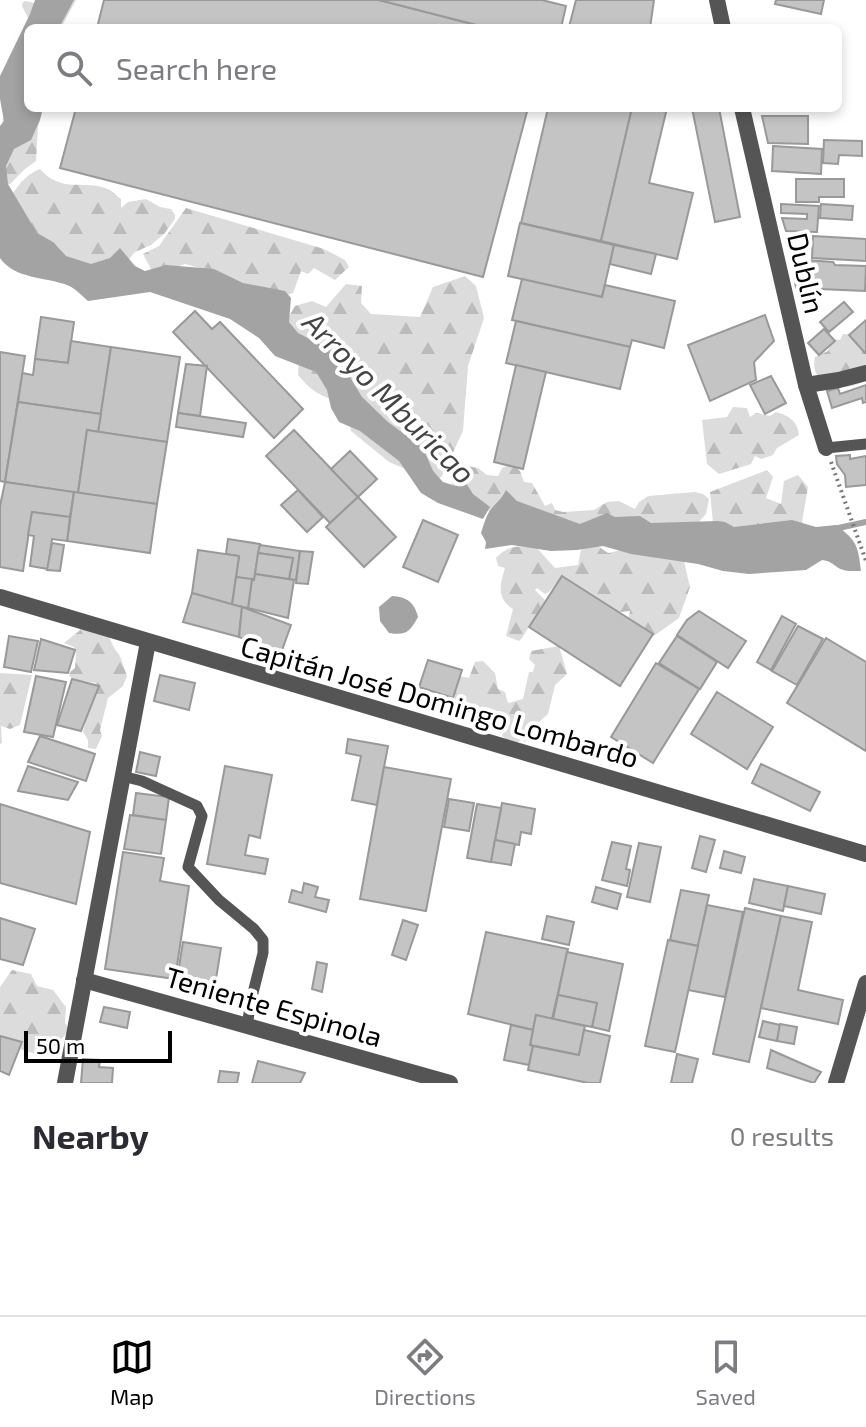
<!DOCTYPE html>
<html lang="en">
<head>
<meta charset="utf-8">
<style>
  :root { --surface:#fff; --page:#f7f7f7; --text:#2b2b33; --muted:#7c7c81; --line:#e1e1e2; --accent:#000 }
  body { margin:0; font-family:"Exo 2",sans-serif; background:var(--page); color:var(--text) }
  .scale { position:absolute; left:24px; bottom:20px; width:148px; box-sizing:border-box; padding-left:8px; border:4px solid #000; border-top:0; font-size:22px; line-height:28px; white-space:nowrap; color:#000; -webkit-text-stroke:6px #fff; paint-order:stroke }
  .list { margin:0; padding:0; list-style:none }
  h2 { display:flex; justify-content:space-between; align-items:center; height:104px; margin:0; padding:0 32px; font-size:34px }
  h2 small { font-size:26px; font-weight:400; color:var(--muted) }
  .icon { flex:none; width:44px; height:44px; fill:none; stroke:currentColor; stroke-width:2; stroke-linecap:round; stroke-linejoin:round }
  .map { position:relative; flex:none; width:866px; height:1083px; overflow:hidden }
  .search { position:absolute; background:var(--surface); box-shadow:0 4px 12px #0003; left:24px; right:24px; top:24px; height:88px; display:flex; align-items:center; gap:20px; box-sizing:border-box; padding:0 28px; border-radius:12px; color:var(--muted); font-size:30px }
  .sheet { height:232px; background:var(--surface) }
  nav { display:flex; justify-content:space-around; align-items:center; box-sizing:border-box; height:112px; border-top:2px solid var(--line); background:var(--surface); font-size:22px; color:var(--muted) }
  nav a { display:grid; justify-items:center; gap:4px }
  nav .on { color:var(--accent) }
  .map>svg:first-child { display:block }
  .forest { fill:url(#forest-firs) }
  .water { fill:#a3a3a3 }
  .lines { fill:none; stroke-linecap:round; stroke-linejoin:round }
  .stream { stroke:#a3a3a3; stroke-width:6 }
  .building { fill:#c4c4c4; stroke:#999; stroke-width:2 }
  .path { stroke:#777; stroke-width:4; stroke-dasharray:2 4; stroke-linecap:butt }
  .service { stroke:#555; stroke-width:11 }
  .minor { stroke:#555; stroke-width:16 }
  .labels { text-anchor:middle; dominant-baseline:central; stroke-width:8; stroke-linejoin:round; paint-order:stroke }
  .street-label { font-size:28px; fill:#000; stroke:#fff }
  .water-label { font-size:30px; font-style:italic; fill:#444; stroke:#fff }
</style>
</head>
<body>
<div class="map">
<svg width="866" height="1083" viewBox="0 0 866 1083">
  <defs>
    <pattern id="forest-firs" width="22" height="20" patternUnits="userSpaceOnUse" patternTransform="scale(2)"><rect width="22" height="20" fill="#dcdcdc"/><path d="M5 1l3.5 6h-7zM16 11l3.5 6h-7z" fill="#bbb"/></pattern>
  </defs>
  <rect width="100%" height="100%" fill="#fff"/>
  <g class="forest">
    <path d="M49,0h27l-15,28h-33v80h14l-4,19 -2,34 -11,8 -15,15h-5l-4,-54 14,-83 16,-23 -9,-18 1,-4 3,-1 16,4z"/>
    <path d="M40,169c23,26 45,9 70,21 2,1 9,8 11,9v9l7,-6 18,-3 14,8 11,2 4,6v4l-11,15 -13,11 -16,7 -13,16 -52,-2 -64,-59c6,-15 18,-32 34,-38z"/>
    <path d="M186,208l138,41 21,11 4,7 -14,13 -21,-12 -6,6 -7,-3 -8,22 -17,6 -51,-24 -40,-11 -31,11 -11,-21 16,-8z"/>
    <path d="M465,276l11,10 8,32 -16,48 -5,65 -21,45 -10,9 -12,-10 -31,-13 -38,-31c-4,-37 -23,-26 -44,-46 -3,-3 -6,-7 -9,-10l1,-17 -20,-25 16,-27 17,-5 14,6 20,-23 16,2 -1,17 10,11 49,3 13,-30z"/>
    <path d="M843,334l14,1 9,17v27c-18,16 -58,8 -51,-22l13,-6 4,-12 8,1z"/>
    <path d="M733,407l14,1 3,9 6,-4 14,3 6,-4c13,4 21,8 23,23l-22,13 -4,7 -12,4 -6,-3 -4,8 -32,10 -12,-10 -5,-44 25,-3z"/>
    <path d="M512,464l8,7 4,11 8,1 13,23 7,-3 3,7 8,2 31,-2 13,-8 12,-1 16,8 4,-7 9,-6 47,-4 8,2 6,5 -3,15 -9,10 -33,14 -173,-25c-5,-5 -11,-11 -18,-14 -12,-5 -21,-8 -23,-24l7,-7 10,-2 11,2 9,7 11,1 4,-8z"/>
    <path d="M767,470l6,7 -7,21 15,6 3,-23 14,-6 10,12 -6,35 9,17 -97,-6 -4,-41z"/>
    <path d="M595,544l13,9 33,-7 42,11 7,30 -11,31 -28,20 -24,-7v-8l3,-12 -18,2 -46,-33h-7l-10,12 -4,2 -8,-6 -2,2 10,10 -23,38 -3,3 -13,-5 7,-27c-17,-11 -13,-24 -8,-41l-7,-2 -2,-8c12,-13 22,-12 40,-11l19,21 23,-3 3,-15z"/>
    <path d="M84,625l21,2 9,21 6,8 7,20 -4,10 -15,12 -8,32 2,6 -6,13 -8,-1v-8l-5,-8 13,-49 -20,-3 -7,-4 1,-4 5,-4 1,-14 -2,-7 -10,-4 15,-12z"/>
    <path d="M559,646l8,28 -12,11 -7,29 -9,8 -5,16 -10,4 -1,-5 -8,9 -13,-10 2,-7 -9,-8 -8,3 -32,-10 -2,-16 -8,-1 -4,-15 13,-7 15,3 6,-16 8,-1 12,12 3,16 7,3 3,11 15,-4 6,-27h4l2,-7 -6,-6 2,-8z"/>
    <path d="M0,673l32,2 -12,50 -10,4 -9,-3 1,17 -2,1z"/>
    <path d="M12,970l19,4 6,12 16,4 13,17 -1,16 5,7c-7,6 -16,19 -25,22 -15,5 -33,-7 -45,-14v-51z"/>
  </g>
  <g class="water">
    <path d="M35,0h39l-15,28h-31v80h15l-3,12 -9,20 -17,9 -8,17 2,18 29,49 16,9 13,14 25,8 19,-6 10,-10 15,18 10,5 21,-6 48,4 29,14 42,8 6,7 -2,24 9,11 37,19 27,45 26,25 35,26 10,23 10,11 13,4 10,-3 7,11 17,13 -7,12 -45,-16 -17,-10 -22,-32 -39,-30 -21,-9 -8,-14 -4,-18 -11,-18 -41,-16 -16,-18 -29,-19 -80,-27 -62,9c-6,-5 -13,-13 -21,-16 -21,-8 -53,-6 -67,-27v-132l4,-5 -4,-22v-23l30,-62z"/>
    <path d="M506,490l11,11 63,23 27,-11 8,4 25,-1 11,7 66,-2 8,1 9,5 58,-7 24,7 20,-2c21,16 22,20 25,46 -8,0 -17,1 -24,-4 -6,-4 -7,-6 -15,-7l-16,10 -57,4 -26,-3 -25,-7 -67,-10 -28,-8 -26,4 -26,1 -39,-6 -27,4 1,-7 -5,-9c3,-9 5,-19 12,-26 6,-7 9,-9 13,-17z"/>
    <path d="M392,596c15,1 22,6 26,21 -8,14 -11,19 -29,16l-9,-12 -1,-14z"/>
  </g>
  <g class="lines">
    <path class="stream" d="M834,529l32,-7"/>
  </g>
  <g class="building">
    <path d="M104,0h275l109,28h-391z"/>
    <path d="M379,0h163l24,6 -5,22h-73z"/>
    <path d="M576,0h78l-4,28 -81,-1z"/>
    <path d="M776,0h48l-3,14 -46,-10z"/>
    <path d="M76,108h452l-45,169 -423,-109z"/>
    <path d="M548,108h84l-31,133 -80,-18z"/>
    <path d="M632,108h35l-18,75 44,10 -16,66 -76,-18z"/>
    <path d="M692,108h27l21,109 -25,5z"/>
    <path d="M762,116h46v28l-40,-1z"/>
    <path d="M824,140l38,1v15l-23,-1 -1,9 -15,-1z"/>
    <path d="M773,146l49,3 -1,25 -49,-3z"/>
    <path d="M796,179h48v18h-25v5h-23z"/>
    <path d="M781,204l38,2 -2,26 -31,-1 -4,-13 25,1v-5l-26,-1z"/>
    <path d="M821,204l32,2 -1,14 -32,-2z"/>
    <path d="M520,223l94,22 -12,52 -94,-21z"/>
    <path d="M813,236l53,3v22l-54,-3z"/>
    <path d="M614,245l42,9 -5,20 -41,-10z"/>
    <path d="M791,259l42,3 2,3 31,1 -1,25 -69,-3z"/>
    <path d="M522,279l80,18 3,-12 70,16 -11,47 -32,-8 -2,7 -118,-27z"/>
    <path d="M844,302l9,10 -24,20 -9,-10z"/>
    <path d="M195,311l17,18 8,-7 83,87 -29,29 -101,-106z"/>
    <path d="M765,315l9,26 -20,21 2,18 -46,21 -22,-56z"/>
    <path d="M41,317l33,5 -6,41 -33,-4z"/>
    <path d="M866,320v32l-1,1 -16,-18z"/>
    <path d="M516,321l114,26 -10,42 -114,-26z"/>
    <path d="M824,329l11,12 -16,14 -11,-12z"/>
    <path d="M71,341l40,6 -10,67 -83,-12 4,-29 11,2 2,-16 33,4z"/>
    <path d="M111,347l69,10 -13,85 -69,-10z"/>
    <path d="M0,352l25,4 -20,126 -5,-1z"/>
    <path d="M186,364l21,2 -7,50 -22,-3z"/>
    <path d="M516,365l30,7 -23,97 -29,-7z"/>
    <path d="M771,376l15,27 -21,11 -15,-29z"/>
    <path d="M866,385v17l-3,1 -1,-5 -30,10 -5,-17 11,-3 2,6z"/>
    <path d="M18,402l83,12 -3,18 -11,-2 -9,63 -73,-11z"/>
    <path d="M178,413l68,10 -3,14 -67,-10z"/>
    <path d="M87,430l80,12 -10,62 -79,-11z"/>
    <path d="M294,430l64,67 -28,26 -64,-67z"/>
    <path d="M350,451l27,28 -19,18 -27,-28z"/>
    <path d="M850,455v4l16,-3v29l-20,2 -1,-12 -8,-11 -1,-8z"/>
    <path d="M5,482l69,10 -4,25 -38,-5 -9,59 -23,-4v-61z"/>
    <path d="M298,490l25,27 -16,15 -26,-27z"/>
    <path d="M74,492l83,12 -7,49 -83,-12z"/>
    <path d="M358,497l38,40 -32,30 -38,-40z"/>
    <path d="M32,512l38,5 -3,24 -15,-2 -4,30 -18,-3 4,-30 -6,-1z"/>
    <path d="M423,520l35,15 -20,47 -35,-15z"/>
    <path d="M228,539l32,5 -6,36 -18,-3 3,-21 -13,-2z"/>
    <path d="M52,543l12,2 -4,26 -13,-1z"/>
    <path d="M260,545l40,6 -4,29 -7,-1 4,-21 -35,-5z"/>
    <path d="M198,550l41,6 -7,49 -40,-12z"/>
    <path d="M300,551l13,1 -5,32 -12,-1z"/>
    <path d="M258,553l35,5 -4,21 -34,-5z"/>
    <path d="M255,574l39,6 -6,38 -40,-10 4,-29 2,1z"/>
    <path d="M562,576l91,58 -33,52 -91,-59z"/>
    <path d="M236,577l16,2 -4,29 -16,-3z"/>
    <path d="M192,593l50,14 -3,30 -56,-15z"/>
    <path d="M242,607l49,18 -10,28 -42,-16z"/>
    <path d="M699,611l47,30 -18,27 -51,-33 10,-15z"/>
    <path d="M782,616l14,8 -25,46 -14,-8z"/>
    <path d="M798,626l25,13 -26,46 -25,-14z"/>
    <path d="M9,636l29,5 -7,31 -27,-5z"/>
    <path d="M677,636l40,26 -17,27 -41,-26z"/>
    <path d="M826,638l40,24v89l-79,-48z"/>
    <path d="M41,639l34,11 -7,23 -34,-3z"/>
    <path d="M428,660l34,10 -9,28 -34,-11z"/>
    <path d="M656,663l43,26 -46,74 -42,-26z"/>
    <path d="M160,675l35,8 -6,27 -35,-9z"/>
    <path d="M36,676l30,6 -13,55 -29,-5z"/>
    <path d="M72,679l27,7 -18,45 -24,-6z"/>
    <path d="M717,692l56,35 -26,42 -56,-35z"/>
    <path d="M40,736l55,18 -9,27 -58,-19z"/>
    <path d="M348,739l40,7 -11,59 -25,-5 9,-44 -15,-3z"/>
    <path d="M140,752l20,5 -4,19 -20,-4z"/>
    <path d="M761,764l59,28 -10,19 -58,-28z"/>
    <path d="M28,766l50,16 -10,18 -50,-9z"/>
    <path d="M225,766l47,9 -12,63 -11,-3 -4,20 23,4 -3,15 -58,-10z"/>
    <path d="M384,767l67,12 -25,132 -66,-12z"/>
    <path d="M136,793l33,4 -3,23 -33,-5z"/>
    <path d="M449,799l25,4 -5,28 -25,-4z"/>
    <path d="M502,803l33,6 -4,25 -10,-2 -2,13 -24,-5z"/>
    <path d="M0,804l90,28 -14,72 -76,-21z"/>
    <path d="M477,804l24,4 -10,54 -24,-4z"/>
    <path d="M130,815l36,5 -5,34 -37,-5z"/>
    <path d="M700,836l15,4 -9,32 -14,-4z"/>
    <path d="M495,840l20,4 -4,21 -20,-3z"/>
    <path d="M612,842l19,4 -5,23 4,1 -3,16 -25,-6z"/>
    <path d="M639,843l22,4 -11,55 -23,-5z"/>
    <path d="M724,851l21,6 -4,16 -21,-5z"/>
    <path d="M123,852l41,6 -4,23 29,5 -14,93 -70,-10z"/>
    <path d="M754,879l34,7 -5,25 -34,-8z"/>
    <path d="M304,883l14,4 -3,10 14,3 -3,12 -37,-10 3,-12 10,3z"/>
    <path d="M788,886l37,8 -4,20 -37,-8z"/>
    <path d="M596,887l25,7 -4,15 -25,-7z"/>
    <path d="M681,890l28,5 -11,51 -28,-6z"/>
    <path d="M707,905l36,7 -18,85 -37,-7z"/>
    <path d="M745,908l36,8 -32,146 -36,-8z"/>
    <path d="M547,916l27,6 -5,23 -27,-6z"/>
    <path d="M781,916l31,6 -14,68 45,10 -5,24 -77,-16z"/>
    <path d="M0,918l35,11 -12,36 -23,-6z"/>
    <path d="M403,920l15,5 -12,35 -14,-5z"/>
    <path d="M486,932l82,17 -16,70 -16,-4 -3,15 -65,-16z"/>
    <path d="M668,940l30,6 -23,106 -30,-6z"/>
    <path d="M183,942l38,6 -6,37 -38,-6z"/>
    <path d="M567,952l56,12 -14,67 -17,-4 5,-24 -39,-8z"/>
    <path d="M317,962l10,2 -5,28 -10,-3z"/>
    <path d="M558,995l39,8 -5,24 -39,-8z"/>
    <path d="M104,1007l26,5 -3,16 -27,-6z"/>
    <path d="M536,1015l49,11 -6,29 -49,-10z"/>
    <path d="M763,1021l17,4 -3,16 -18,-4z"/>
    <path d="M780,1024l17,3 -3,17 -17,-3z"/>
    <path d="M511,1025l22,5 -3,15 3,1 -4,19 -25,-5z"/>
    <path d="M584,1030l26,6 -10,47h-12l-60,-13 5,-24 46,9z"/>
    <path d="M0,1036l22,6 -13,33 -9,-4z"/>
    <path d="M771,1050l50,22 -7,11 -47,-15z"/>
    <path d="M677,1054l21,5 -6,24h-21z"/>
    <path d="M83,1059l17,1 -1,7 14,1 -1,15h-31z"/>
    <path d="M258,1061l47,12 -5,10h-48z"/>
    <path d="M220,1071l19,2 -2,10h-19z"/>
  </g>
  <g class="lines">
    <path class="path" d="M831,462l35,99"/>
    <g class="service">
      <path d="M826,448l40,-4"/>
      <path d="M122,776l20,5 55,25 5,10 -14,51 31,33 35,29 9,11v13l-12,48 -4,25"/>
    </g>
    <g class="minor">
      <path d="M717,0l6,28"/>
      <path d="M742,108l64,277 20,63"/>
      <path d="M806,385l33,-5 27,-7"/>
      <path d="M0,597l866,257"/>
      <path d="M84,980l366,103"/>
      <path d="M65,1083l83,-441"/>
      <path d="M836,1083l30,-100"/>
    </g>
  </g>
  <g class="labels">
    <g class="street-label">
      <text transform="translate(807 273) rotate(77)">Dublín</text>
      <text transform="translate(440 701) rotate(16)">Capitán José Domingo Lombardo</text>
      <text transform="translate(274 1006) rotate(16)">Teniente Espinola</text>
    </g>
    <g class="water-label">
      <text transform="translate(390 397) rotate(45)">Arroyo Mburicao</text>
    </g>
  </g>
</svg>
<div class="scale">50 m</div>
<div class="search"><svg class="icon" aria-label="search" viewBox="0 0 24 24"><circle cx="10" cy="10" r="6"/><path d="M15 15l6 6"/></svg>Search here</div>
</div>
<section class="sheet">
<h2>Nearby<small>0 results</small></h2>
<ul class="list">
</ul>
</section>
<nav>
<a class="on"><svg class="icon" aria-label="map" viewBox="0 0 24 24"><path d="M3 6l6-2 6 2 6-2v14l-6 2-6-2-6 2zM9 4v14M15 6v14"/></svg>Map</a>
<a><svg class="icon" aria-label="directions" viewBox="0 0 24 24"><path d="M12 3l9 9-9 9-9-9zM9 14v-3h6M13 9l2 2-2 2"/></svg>Directions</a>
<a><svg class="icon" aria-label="saved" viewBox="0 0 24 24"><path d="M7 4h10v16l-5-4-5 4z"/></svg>Saved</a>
</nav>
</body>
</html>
